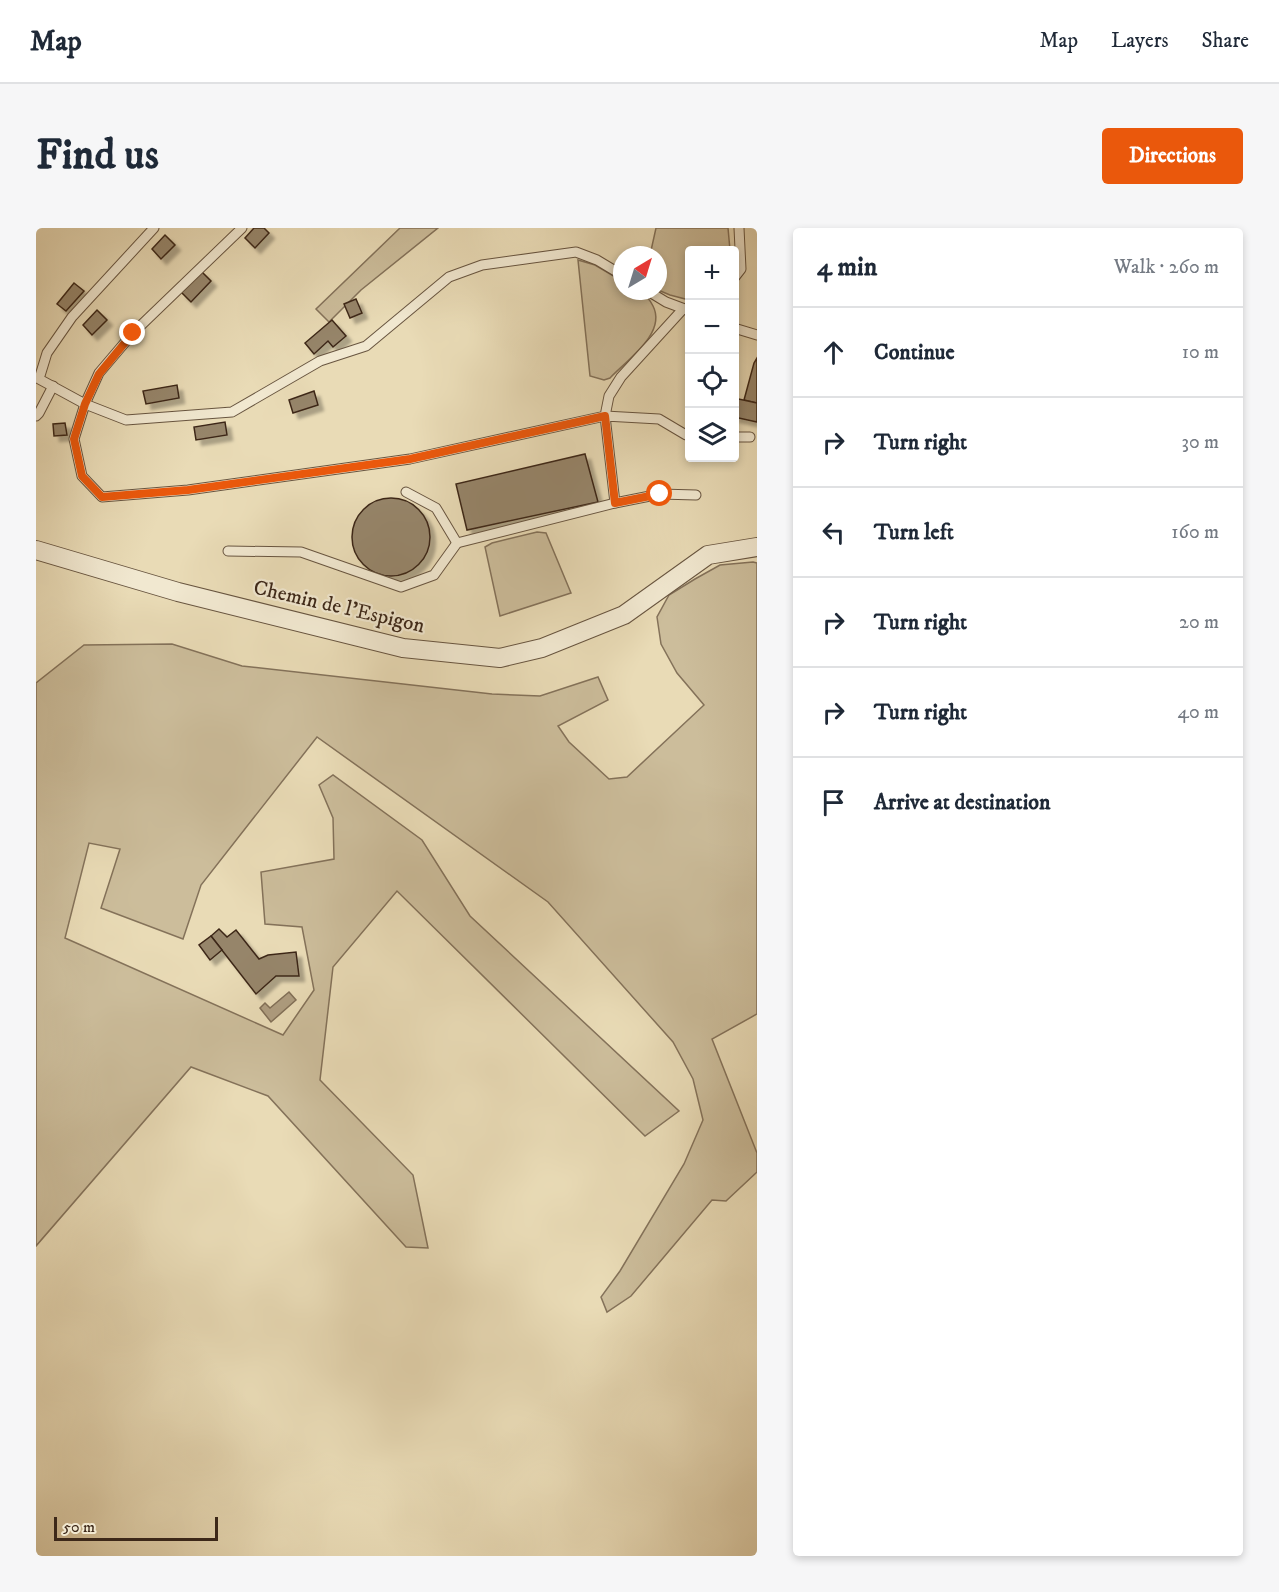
<!DOCTYPE html>
<html lang="en">
<head>
<meta charset="utf-8">
<style>
  :root { --surface:#fff; --page:#f6f6f7; --text:#1f2937; --muted:#747a83; --line:#e0e1e3; --accent:#ea580c }
  body { margin:0; font-family:"IM FELL DW Pica",serif; background:var(--page); color:var(--text) }
  .controls { position:absolute; right:18px; top:18px; display:grid; overflow:hidden; border-radius:6px; box-shadow:0 3px 9px #0003 }
  .controls button { width:54px; height:54px; display:grid; place-items:center; padding:0; border:0; border-bottom:2px solid var(--line); background:var(--surface); color:var(--text); font:30px sans-serif }
  .compass { position:absolute; left:577px; top:18px; width:54px; height:54px; border-radius:50%; background:var(--surface); box-shadow:0 3px 9px #0003; rotate:38deg }
  .scale { position:absolute; left:18px; bottom:15px; width:164px; box-sizing:border-box; padding-left:6px; border:3px solid #3d2819; border-top:0; font-size:16px; line-height:21px; white-space:nowrap; color:#3d2819; -webkit-text-stroke:4px #f1e8d0; paint-order:stroke }
  .stop { position:absolute; width:18px; height:18px; margin:-14px; border:4px solid #ea580c; border-radius:50%; background:#fff }
  .stop.end { background:#ea580c; border-color:#fff; box-shadow:0 2px 6px #0008 }
  .list { margin:0; padding:0; list-style:none }
  h2 { display:flex; justify-content:space-between; align-items:center; height:78px; margin:0; padding:0 24px; font-size:26px }
  h2 small { font-size:20px; font-weight:400; color:var(--muted) }
  .list li { display:grid; grid-template-columns:39px 1fr auto; gap:18px; align-items:center; box-sizing:border-box; height:90px; padding:0 24px; border-top:2px solid var(--line) }
  .list b { display:block; font-size:22px; white-space:nowrap }
  .list em { font-size:20px; font-style:normal; color:var(--muted) }
  .icon { flex:none; width:33px; height:33px; fill:none; stroke:currentColor; stroke-width:2; stroke-linecap:round; stroke-linejoin:round }
  .map { position:relative; flex:none; width:721px; height:1328px; overflow:hidden; border-radius:6px }
  header { display:flex; align-items:center; gap:36px; box-sizing:border-box; height:84px; padding:0 30px; background:var(--surface); border-bottom:2px solid var(--line) }
  header strong { font-size:28px }
  nav { display:flex; gap:33px; margin-inline-start:auto; font-size:21px }
  .intro { display:flex; align-items:center; justify-content:space-between; box-sizing:border-box; height:144px; padding:0 36px }
  h1 { margin:0; font-size:42px }
  .button { padding:15px 27px; border-radius:6px; background:var(--accent); color:#fff; font-size:21px; font-weight:700 }
  main { display:flex; gap:36px; padding:0 36px }
  aside { flex:1; background:var(--surface); border-radius:6px; box-shadow:0 3px 9px #0003 }
  .map>svg:first-child { display:block }
  .green { fill:#ccbd9b; stroke:#84725a; stroke-width:1.5 }
  .water { fill:#af9e81; stroke:#816f57; stroke-width:1.5 }
  .building { fill:#96856b; stroke:#3d2819; stroke-width:1.5; filter:url(#shadow) }
  .lines { fill:none; stroke-linecap:round; stroke-linejoin:round }
  .service-casing { stroke:#685540; stroke-width:11 }
  .minor-casing { stroke:#685540; stroke-width:20 }
  .service { stroke:#f1e8d0; stroke-width:9 }
  .minor { stroke:#f1e8d0; stroke-width:18 }
  .route { stroke:#ea580c; stroke-width:8 }
  .labels { text-anchor:middle; dominant-baseline:central; stroke-width:4.5; stroke-linejoin:round; paint-order:stroke }
  .street-label { font-size:21px; fill:#3d2819; stroke:#f1e8d0 }
</style>
</head>
<body>
<header>
<strong>Map</strong>
<nav><a>Map</a><a>Layers</a><a>Share</a></nav>
</header>
<div class="intro"><h1>Find us</h1><a class="button">Directions</a></div>
<main>
<div class="map">
<svg width="721" height="1328" viewBox="0 0 721 1328">
  <defs>
    <filter id="shadow"><feDropShadow dx="5.5" dy="5.5" stdDeviation="1.5" flood-color="#0004"/></filter>
  </defs>
  <rect width="100%" height="100%" fill="#e9dbb6"/>
  <filter id="stains"><feTurbulence type="fractalNoise" baseFrequency=".00333" numOctaves="4"/><feColorMatrix values="0 0 0 0 .2 0 0 0 0 .09 0 0 0 0 .02 0 0 0 .5 -.17"/></filter>
  <radialGradient id="worn" r=".72"><stop offset=".6" stop-color="#630" stop-opacity="0"/><stop offset="1" stop-color="#630" stop-opacity=".3"/></radialGradient>
  <g class="green">
    <path d="M364,0h38l-77,62 -32,32 -13,-13z"/>
    <path d="M620,0h72l2,22h-40l-1,50 -19,-5 -12,-5v-35h-8z"/>
    <path d="M542,32l17,5 27,16v10c16,0 23,-1 31,15 14,27 -26,54 -43,72l-6,2 -14,-4z"/>
    <path d="M501,304l9,1 25,60 -71,23 -15,-69 7,-4z"/>
    <path d="M717,334l4,1v451l-45,25 45,114v19l-31,29 -14,-1 -81,96 -24,16 -6,-15 19,-26 64,-107 19,-44 -10,-41 -20,-37 -125,-140 -231,-165 -116,148 -18,54 -82,-31 19,-59 -31,-6 -24,95 218,97 31,-45 -12,-63 -37,-3 -4,-52 73,-13 -1,-41 -14,-33 14,-10 89,65 48,76 209,195 -34,25 -248,-245 -64,76 -13,113 93,95 15,73 -22,-1 -138,-151 -77,-29 -155,179v-563l48,-38 88,-1 70,22 250,28 48,2 58,-19 10,23 -50,26 11,16 40,37 18,-2 77,-72 -27,-32 -16,-29 -4,-27 12,-22 26,-16 25,-14z"/>
  </g>
  <path class="water" d="M253,764l7,8 -25,22 -11,-14 5,-5 5,5z"/>
  <g class="building">
    <path d="M218,0h10l5,5 -14,15 -10,-10z"/>
    <path d="M129,7l10,10 -14,14 -9,-10z"/>
    <path d="M165,43l10,10 -20,21 -10,-10z"/>
    <path d="M38,55l10,8 -18,20 -9,-7z"/>
    <path d="M320,71l6,14 -12,5 -6,-14z"/>
    <path d="M61,82l10,10 -15,15 -9,-10z"/>
    <path d="M296,92l14,16 -13,11 -5,-6 -14,13 -9,-11z"/>
    <path d="M721,130v45l-13,-3 10,-37z"/>
    <path d="M141,157l2,13 -33,6 -3,-13z"/>
    <path d="M278,163l4,14 -25,8 -4,-13z"/>
    <path d="M698,170l23,5v19l-23,-5z"/>
    <path d="M189,194l2,13 -31,5 -2,-13z"/>
    <path d="M29,195l2,12 -13,1 -1,-12z"/>
    <path d="M549,226l13,48 -131,28 -11,-46z"/>
    <circle cx="355" cy="309" r="39"/>
    <path d="M183,701l8,8 9,-7 23,29 9,-4 28,-3 3,24h-23l-20,18 -45,-58z"/>
    <path d="M175,708l11,14 -12,10 -11,-15z"/>
  </g>
  <g class="lines">
    <g class="service-casing">
      <g id="service">
        <path d="M118,0l-82,89 -25,36 -8,26 46,25 14,-31 34,-40 109,-105"/>
        <path d="M586,47l-25,-15 -21,-8 -94,13 -33,12 -83,69 -46,15 -88,51 -106,8 -41,-16 -11,35 8,37 20,21 86,-7 222,-31 195,-43 4,-20 12,-19 62,-68"/>
        <path d="M698,50l7,-9 -2,-41"/>
        <path d="M612,63l18,11 24,9"/>
        <path d="M698,100l23,7"/>
        <path d="M0,188l3,-3 14,-27"/>
        <path d="M698,209h16"/>
        <path d="M370,264l30,16 21,35 158,-40 -10,-87 54,3 27,16h4"/>
        <path d="M579,275l45,-9 36,1"/>
        <path d="M192,323l73,1 100,35 33,-12 23,-32"/>
      </g>
    </g>
    <g class="minor-casing">
      <path id="minor" d="M0,322l142,42 225,56 97,10 42,-10 82,-33 84,-60 49,-8"/>
    </g>
    <use href="#service" class="service"/>
    <use href="#minor" class="minor"/>
  </g>
  <g class="lines">
    <path class="route" d="M97,105l-34,41 -14,30 -11,35 8,37 20,21 86,-7 222,-31 195,-43 10,87 45,-9"/>
  </g>
  <g class="labels">
    <g class="street-label">
      <text transform="translate(303 379) rotate(13)">Chemin de l'Espigon</text>
    </g>
  </g>
  <rect width="100%" height="100%" filter="url(#stains)"/>
  <rect width="100%" height="100%" fill="url(#worn)"/>
</svg>
<div class="controls">
<button>+</button>
<button>−</button>
<button><svg class="icon" aria-label="locate" viewBox="0 0 24 24"><circle cx="12" cy="12" r="6"/><path d="M12 2v4M12 18v4M2 12h4M18 12h4"/></svg></button>
<button><svg class="icon" aria-label="layers" viewBox="0 0 24 24"><path d="M12 4l9 5-9 5-9-5zM3 14l9 5 9-5"/></svg></button>
</div>
<svg class="compass" viewBox="-18 -18 36 36"><path d="M0-13l5 13h-10z" fill="#e53935"/><path d="M0 13l5-13h-10z" fill="#747a83"/></svg>
<div class="scale">50 m</div>
<div class="stop" style="left:624px;top:266px"></div>
<div class="stop end" style="left:97px;top:105px"></div>
</div>
<aside>
<h2>4 min<small>Walk · 260 m</small></h2>
<ul class="list">
<li><svg class="icon" aria-label="ahead" viewBox="0 0 24 24"><path d="M12 20V5M6 11l6-6 6 6"/></svg><div><b>Continue</b></div><em>10 m</em></li>
<li><svg class="icon" aria-label="right" viewBox="0 0 24 24"><path d="M7 20v-9h11M14 6l5 5-5 5"/></svg><div><b>Turn right</b></div><em>30 m</em></li>
<li><svg class="icon" aria-label="left" viewBox="0 0 24 24"><path d="M17 20v-9H6M10 6l-5 5 5 5"/></svg><div><b>Turn left</b></div><em>160 m</em></li>
<li><svg class="icon" aria-label="right" viewBox="0 0 24 24"><path d="M7 20v-9h11M14 6l5 5-5 5"/></svg><div><b>Turn right</b></div><em>20 m</em></li>
<li><svg class="icon" aria-label="right" viewBox="0 0 24 24"><path d="M7 20v-9h11M14 6l5 5-5 5"/></svg><div><b>Turn right</b></div><em>40 m</em></li>
<li><svg class="icon" aria-label="arrive" viewBox="0 0 24 24"><path d="M6 21V4h12l-3 4 3 4H6"/></svg><div><b>Arrive at destination</b></div></li>
</ul>
</aside>
</main>
</body>
</html>
